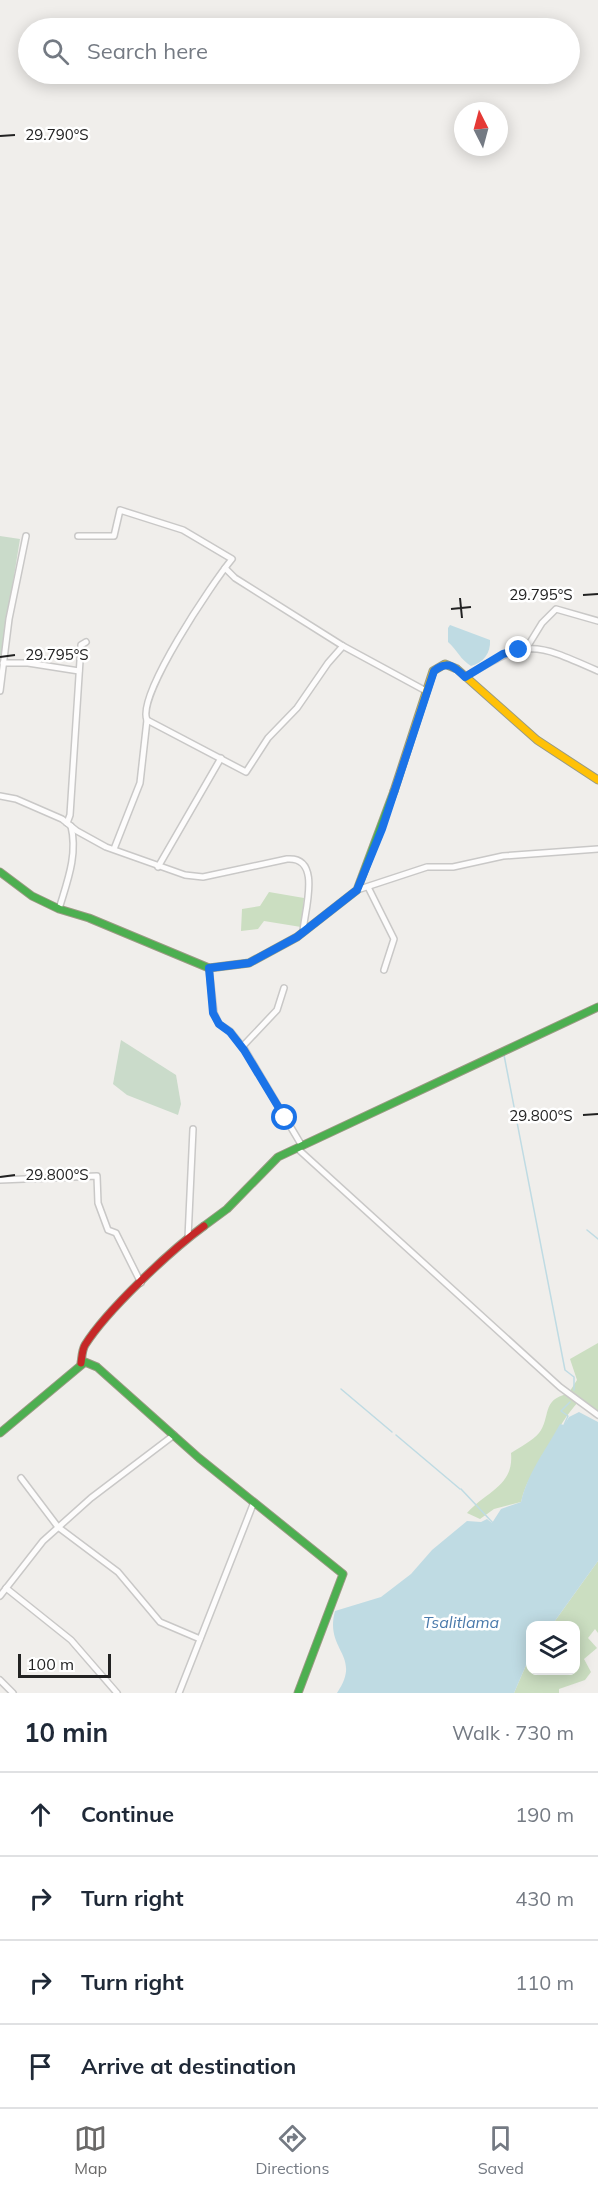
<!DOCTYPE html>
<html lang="en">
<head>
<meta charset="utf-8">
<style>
  :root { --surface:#fff; --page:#f6f6f7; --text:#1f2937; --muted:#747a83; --line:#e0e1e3; --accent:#6a6968 }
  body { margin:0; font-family:Mulish,sans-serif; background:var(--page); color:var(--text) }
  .controls { position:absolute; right:18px; bottom:18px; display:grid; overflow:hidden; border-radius:12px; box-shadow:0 3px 15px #0003 }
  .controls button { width:54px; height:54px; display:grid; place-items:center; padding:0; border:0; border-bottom:2px solid var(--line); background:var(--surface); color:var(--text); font:30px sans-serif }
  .compass { position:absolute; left:454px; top:102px; width:54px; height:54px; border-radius:50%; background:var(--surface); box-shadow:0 3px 15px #0003; rotate:354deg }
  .scale { position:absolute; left:18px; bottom:15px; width:93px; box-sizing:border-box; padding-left:6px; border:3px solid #222; border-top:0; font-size:16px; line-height:21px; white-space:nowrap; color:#222; -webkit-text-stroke:4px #fff; paint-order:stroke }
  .stop { position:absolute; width:18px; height:18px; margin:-14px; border:4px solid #1a73e8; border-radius:50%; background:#fff }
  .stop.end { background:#1a73e8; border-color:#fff; box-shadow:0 2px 6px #0008 }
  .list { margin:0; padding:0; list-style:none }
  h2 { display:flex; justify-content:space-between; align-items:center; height:78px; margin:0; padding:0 24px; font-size:26px }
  h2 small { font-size:20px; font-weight:400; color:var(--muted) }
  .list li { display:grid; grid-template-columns:39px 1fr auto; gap:18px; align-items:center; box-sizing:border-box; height:84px; padding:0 24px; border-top:2px solid var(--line) }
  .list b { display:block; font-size:22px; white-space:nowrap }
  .list em { font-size:20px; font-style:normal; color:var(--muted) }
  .icon { flex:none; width:33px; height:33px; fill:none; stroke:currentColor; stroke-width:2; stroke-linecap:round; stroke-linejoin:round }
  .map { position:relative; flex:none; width:598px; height:1693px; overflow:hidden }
  .search { position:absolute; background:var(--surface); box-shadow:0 3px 15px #0003; left:18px; right:18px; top:18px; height:66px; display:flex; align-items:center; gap:15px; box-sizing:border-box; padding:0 21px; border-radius:33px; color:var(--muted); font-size:22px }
  .sheet { height:414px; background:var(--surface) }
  nav { display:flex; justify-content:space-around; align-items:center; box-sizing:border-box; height:84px; border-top:2px solid var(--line); background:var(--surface); font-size:16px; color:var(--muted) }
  nav a { display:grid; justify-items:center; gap:3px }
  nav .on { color:var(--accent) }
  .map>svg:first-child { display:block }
  .forest { fill:#cbdec1 }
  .cemetery { fill:#cadbca }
  .water { fill:#bfdbe3 }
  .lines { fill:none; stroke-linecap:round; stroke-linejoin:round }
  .stream { stroke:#bfdbe3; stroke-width:1.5 }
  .street-casing { stroke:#c9c8c7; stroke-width:8 }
  .fast-casing { stroke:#999a82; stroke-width:9 }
  .slow-casing { stroke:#999a82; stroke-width:9 }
  .jam-casing { stroke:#999a82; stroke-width:9 }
  .street { stroke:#fdfcfc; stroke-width:5 }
  .fast { stroke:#4caf50; stroke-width:7 }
  .slow { stroke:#ffc107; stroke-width:7 }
  .jam { stroke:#c62828; stroke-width:7 }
  .route { stroke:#1a73e8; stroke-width:8 }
  .ticks { fill:none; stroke:#222; stroke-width:2 }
  .labels { text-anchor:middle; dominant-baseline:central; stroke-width:5; stroke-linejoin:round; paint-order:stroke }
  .water-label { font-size:16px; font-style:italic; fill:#4a7aab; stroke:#fff }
  .ticks-label { font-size:15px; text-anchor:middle; fill:#222; stroke:#fff; stroke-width:5; stroke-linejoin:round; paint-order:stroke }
</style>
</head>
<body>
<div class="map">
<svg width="598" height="1693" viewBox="0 0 598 1693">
  <rect width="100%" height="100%" fill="#f0eeeb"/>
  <g class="forest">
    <path d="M269,892l35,6 -3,29 -37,-6 -6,8 -17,2 1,-22 18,-3z"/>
    <path d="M598,1343v70l-19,-12c-13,14 -20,27 -29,43 -11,20 -24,35 -29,58l-27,7 -14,10 -13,-6c20,-22 47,-27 44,-60 9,-6 21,-12 28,-20 12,-15 2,-34 29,-39l9,-14 -7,-21z"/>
    <path d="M598,1561v72l-3,-4 -7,9 9,10 -13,11 7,13 -6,8 -26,9v4h-45l16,-37v14h46v-44l-24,-1z"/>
  </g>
  <g class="cemetery">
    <path d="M0,536l20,3 -20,124z"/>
    <path d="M121,1040l55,35 5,29 -3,11 -51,-20 -14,-11z"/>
  </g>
  <g class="water">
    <path d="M450,625l40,15c1,13 -7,23 -19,26 -10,-6 -14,-16 -23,-24v-14z"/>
    <path d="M579,1412l19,10v139l-46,64 -22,1v30l-16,37h-177c26,-38 -13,-42 -2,-82l46,-14 30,-23 21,-24 35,-29 14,1 6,-3 5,4 9,-14 20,-7c7,-30 25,-52 39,-78l4,1 5,-8z"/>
  </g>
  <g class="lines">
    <g class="stream">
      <path d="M504,1055l61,315 9,7v13"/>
      <path d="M587,1230l11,9"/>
      <path d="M341,1389l51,43"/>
      <path d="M564,1425l4,-9 -7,-5 9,-9"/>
      <path d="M396,1435l64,54"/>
      <path d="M461,1489l32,34"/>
    </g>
    <g class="street-casing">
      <g id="street">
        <path d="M78,536h36l6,-26 63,20 49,29c-19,23 -96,137 -85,161l-7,63 -26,66"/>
        <path d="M225,568l10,10 108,68 83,45"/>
        <path d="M526,649l16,-26 14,-14 42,12"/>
        <path d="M3,663h25l51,8"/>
        <path d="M465,677c62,-38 68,-35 133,-6"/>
        <path d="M0,691l9,-72 17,-83"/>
        <path d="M147,720l99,52 22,-34 29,-30 31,-45 15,-17"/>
        <path d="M0,796l16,3 46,20 15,12 29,16 79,28 18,2 84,-18c36,-3 17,53 16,73"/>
        <path d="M67,823l3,-8 11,-170 5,-3"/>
        <path d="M158,867l63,-109"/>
        <path d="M368,887l26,52 -10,31"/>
        <path d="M357,890l70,-23h26l50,-11 95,-7"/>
        <path d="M59,909c8,-27 19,-54 12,-83"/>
        <path d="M209,968l5,45 5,11 11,7 15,19 57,96"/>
        <path d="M242,1047l35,-37 7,-22"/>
        <path d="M298,1149l262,238 38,28"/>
        <path d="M0,1180l97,-4 1,27 10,27 8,3 25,50"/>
        <path d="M188,1238l5,-109"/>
        <path d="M21,1478l37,49 60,45 42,50 40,17"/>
        <path d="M6,1588l65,52 46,53"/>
        <path d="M0,1596l43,-55 48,-43 83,-63"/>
        <path d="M0,1680l13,13"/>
        <path d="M179,1693l75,-191"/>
      </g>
    </g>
    <g class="fast-casing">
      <g id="fast">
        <path d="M0,872l32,24 27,13 30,9 120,50 40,-5 48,-26 60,-47 37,-99"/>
        <path d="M204,1226l23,-17 51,-52 320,-150"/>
        <path d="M0,1433l85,-71 12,5 102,91 144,116 -45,119"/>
      </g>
    </g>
    <g class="slow-casing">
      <path id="slow" d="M394,791l39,-120 12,-7 12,5 80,71 61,40"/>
    </g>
    <g class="jam-casing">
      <path id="jam" d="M81,1363c1,-6 1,-13 4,-18 22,-35 85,-94 119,-119"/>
    </g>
    <use href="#street" class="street"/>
    <use href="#fast" class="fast"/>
    <use href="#slow" class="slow"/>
    <use href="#jam" class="jam"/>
  </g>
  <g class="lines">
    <path class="route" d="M285,1118l-41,-68 -14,-18 -11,-8 -6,-11 -4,-45 40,-5 48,-26 60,-47 25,-61 52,-158c13,-11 20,-5 31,6l38,-23 16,-4"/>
  </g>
  <path class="ticks" d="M0,136l15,-1M583,595l15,-1M460,598l2,20M451,609l20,-2M0,657l15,-2M583,1115l15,-1M0,1177l15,-2"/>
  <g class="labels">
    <g class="water-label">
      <text x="461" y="1622">Tsalitlama</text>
    </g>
  </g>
  <g class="ticks-label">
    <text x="57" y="140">29.790°S</text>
    <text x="541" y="600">29.795°S</text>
    <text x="57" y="660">29.795°S</text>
    <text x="541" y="1121">29.800°S</text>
    <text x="57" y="1180">29.800°S</text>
  </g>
</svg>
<div class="controls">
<button><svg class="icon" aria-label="layers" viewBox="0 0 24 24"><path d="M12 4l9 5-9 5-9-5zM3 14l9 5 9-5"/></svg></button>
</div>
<svg class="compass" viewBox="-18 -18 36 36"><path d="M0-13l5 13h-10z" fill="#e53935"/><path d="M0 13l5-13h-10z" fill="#747a83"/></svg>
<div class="scale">100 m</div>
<div class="stop" style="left:285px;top:1118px"></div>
<div class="stop end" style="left:519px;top:650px"></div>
<div class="search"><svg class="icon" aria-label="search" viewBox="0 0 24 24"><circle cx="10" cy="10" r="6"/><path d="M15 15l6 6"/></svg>Search here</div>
</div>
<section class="sheet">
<h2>10 min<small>Walk · 730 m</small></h2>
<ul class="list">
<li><svg class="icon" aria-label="ahead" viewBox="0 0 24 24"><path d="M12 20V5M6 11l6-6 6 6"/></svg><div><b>Continue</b></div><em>190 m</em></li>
<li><svg class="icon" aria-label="right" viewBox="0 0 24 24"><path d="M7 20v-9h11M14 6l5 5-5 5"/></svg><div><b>Turn right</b></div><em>430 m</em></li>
<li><svg class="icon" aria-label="right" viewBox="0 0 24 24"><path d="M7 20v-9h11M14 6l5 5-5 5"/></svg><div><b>Turn right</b></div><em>110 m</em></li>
<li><svg class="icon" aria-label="arrive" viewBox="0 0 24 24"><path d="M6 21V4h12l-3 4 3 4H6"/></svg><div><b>Arrive at destination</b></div></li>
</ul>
</section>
<nav>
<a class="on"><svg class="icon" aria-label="map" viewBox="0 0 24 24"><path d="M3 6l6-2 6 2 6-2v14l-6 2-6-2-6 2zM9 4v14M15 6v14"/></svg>Map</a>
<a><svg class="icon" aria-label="directions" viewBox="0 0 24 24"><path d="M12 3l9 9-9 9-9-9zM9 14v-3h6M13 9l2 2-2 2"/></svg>Directions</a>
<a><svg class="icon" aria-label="saved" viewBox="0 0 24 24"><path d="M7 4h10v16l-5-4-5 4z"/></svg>Saved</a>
</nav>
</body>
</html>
